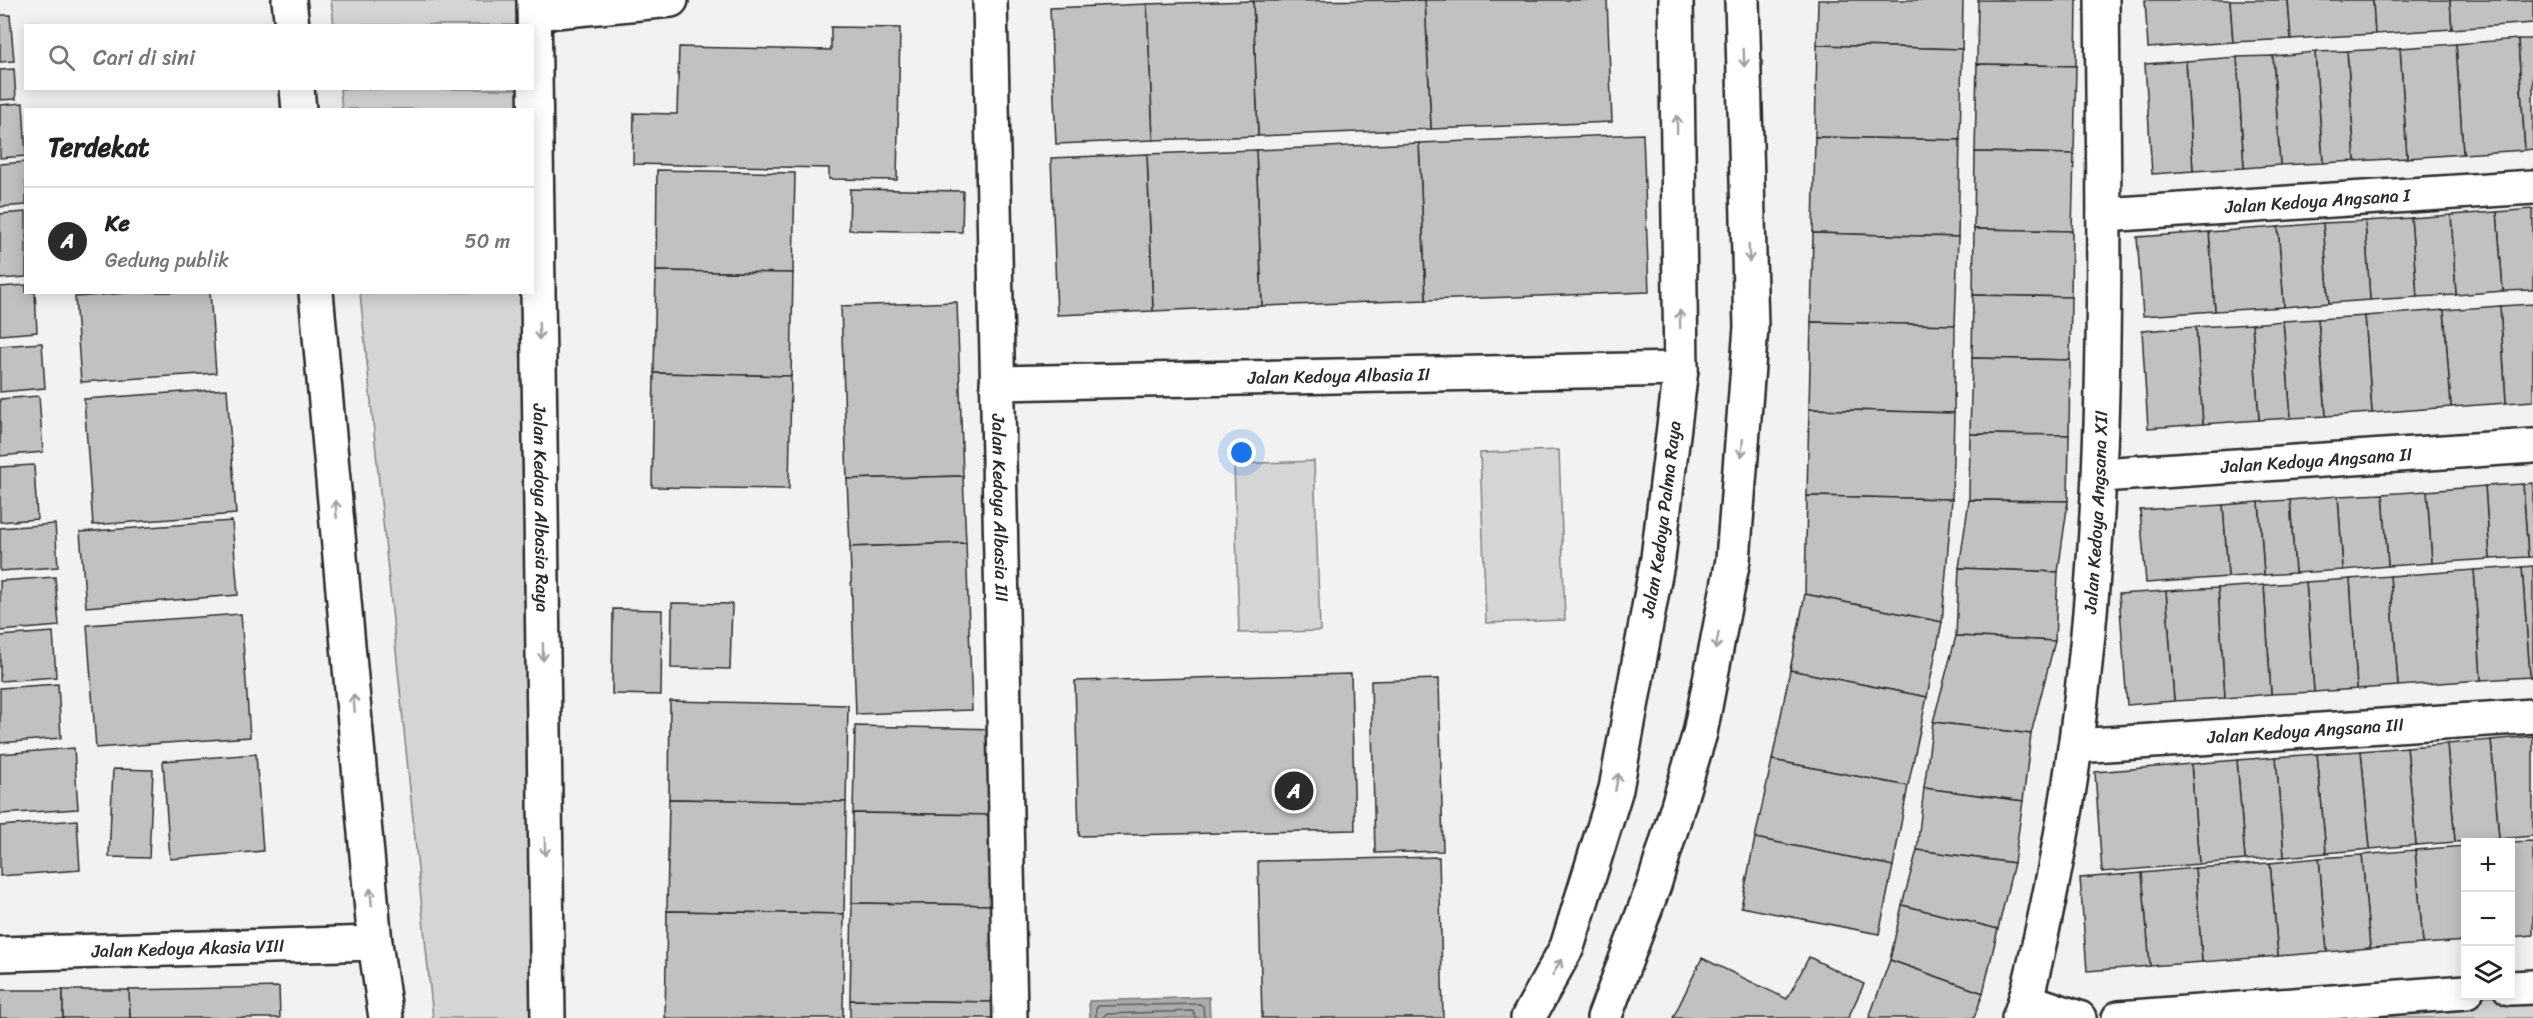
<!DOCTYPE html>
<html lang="id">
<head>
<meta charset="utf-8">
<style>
  :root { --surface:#fff; --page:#f6f6f6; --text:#222; --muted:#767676; --line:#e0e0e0; --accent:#2b2b2b }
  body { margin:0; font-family:Sriracha,sans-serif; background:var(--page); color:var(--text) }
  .controls { position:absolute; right:18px; bottom:18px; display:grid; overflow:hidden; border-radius:0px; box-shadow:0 3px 15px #0003 }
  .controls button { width:54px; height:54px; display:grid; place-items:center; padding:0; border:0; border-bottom:2px solid var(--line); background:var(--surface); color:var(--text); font:30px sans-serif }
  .you { position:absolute; left:1242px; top:453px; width:21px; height:21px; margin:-15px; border:4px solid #fff; border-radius:50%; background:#1a73e8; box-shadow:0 0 0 9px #1a73e833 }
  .badge { display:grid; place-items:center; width:39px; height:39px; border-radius:50%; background:var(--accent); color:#fff; font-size:20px; font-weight:700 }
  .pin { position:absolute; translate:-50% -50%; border:3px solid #fff; box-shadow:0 2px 6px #0006 }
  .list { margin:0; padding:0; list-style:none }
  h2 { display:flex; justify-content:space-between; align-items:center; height:78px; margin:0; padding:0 24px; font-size:26px }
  h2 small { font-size:20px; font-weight:400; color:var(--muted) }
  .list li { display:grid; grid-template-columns:39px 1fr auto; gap:18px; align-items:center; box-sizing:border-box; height:108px; padding:0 24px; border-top:2px solid var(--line) }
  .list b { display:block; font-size:22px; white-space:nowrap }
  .list p { margin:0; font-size:20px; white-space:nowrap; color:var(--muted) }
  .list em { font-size:20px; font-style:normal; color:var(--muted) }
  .icon { flex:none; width:33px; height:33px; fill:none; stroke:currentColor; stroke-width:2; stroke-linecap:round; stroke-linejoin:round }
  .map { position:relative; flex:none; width:2533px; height:1018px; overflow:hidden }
  .search { position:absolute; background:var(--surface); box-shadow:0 3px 15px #0003; left:24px; top:24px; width:510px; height:66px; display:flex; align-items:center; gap:15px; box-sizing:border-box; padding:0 21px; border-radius:0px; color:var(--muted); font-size:22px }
  .panel { position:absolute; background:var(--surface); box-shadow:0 3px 15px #0003; left:24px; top:108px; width:510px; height:186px; border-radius:0px }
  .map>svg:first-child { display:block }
  .green { fill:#d5d5d5; stroke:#808080; stroke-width:1.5 }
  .water { fill:#ababab; stroke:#787878; stroke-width:1.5 }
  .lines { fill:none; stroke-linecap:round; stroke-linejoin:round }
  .shore { stroke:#5e5e5e; stroke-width:1.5 }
  .building { fill:#c1c1c1; stroke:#2b2b2b; stroke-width:1.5 }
  .minor-casing { stroke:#2b2b2b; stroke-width:38 }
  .minor { stroke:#fff; stroke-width:33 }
  .oneway { stroke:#a0a0a0 }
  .labels { text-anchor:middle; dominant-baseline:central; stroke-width:5; stroke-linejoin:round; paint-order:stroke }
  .street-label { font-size:18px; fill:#2b2b2b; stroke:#fff }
</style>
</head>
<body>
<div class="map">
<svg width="2533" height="1018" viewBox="0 0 2533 1018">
  <rect width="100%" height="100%" fill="#f2f2f2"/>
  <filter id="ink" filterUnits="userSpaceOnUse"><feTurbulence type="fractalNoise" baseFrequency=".0167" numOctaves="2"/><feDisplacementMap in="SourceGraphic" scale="12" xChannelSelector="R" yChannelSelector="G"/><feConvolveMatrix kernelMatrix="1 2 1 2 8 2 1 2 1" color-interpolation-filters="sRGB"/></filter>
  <g filter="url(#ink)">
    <g class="green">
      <path d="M331,0h190l2,25h-189z"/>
      <path d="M340,89h186v20h-184z"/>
      <path d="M532,292l27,726h-126l-73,-725z"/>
      <path d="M1559,450l6,170 -79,3 -6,-170z"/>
      <path d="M1314,461l6,170 -81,2 -5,-169z"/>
      <path d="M2533,990v28h-307l245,-22h39z"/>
    </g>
    <path class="water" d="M1209,997l1,21h-120l-1,-17z"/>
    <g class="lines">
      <g class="shore">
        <path d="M1096,1018v-9l2,-3 102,-2 3,2 1,12"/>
        <path d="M1103,1018l3,-4 87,-3 3,7"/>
      </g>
    </g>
    <g class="building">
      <path d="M1425,0h182l5,122 -181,7z"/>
      <path d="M1425,0l6,129 -173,7 -5,-135z"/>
      <path d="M1818,0h145l-1,49 -145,-4z"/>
      <path d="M1978,0h99l-1,66 -99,-2z"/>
      <path d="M2145,0h85l3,42 -85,6z"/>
      <path d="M2230,0h58l3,39 -58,3z"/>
      <path d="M2288,0h85l2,34 -84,5z"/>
      <path d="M2373,0h77l2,29 -77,5z"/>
      <path d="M2450,0h83v23l-81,6z"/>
      <path d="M1253,1l5,135 -105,4 -6,-136z"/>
      <path d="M1147,4l6,136 -97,4 -6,-136z"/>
      <path d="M0,15h10l4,46 -14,1z"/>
      <path d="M831,27l69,1 -3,152 -68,-1v-11l-196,-4 1,-51 43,1 2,-67 152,3z"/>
      <path d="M2518,39l7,111 -62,4 -7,-110z"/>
      <path d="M2518,39h15v110l-8,1z"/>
      <path d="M2456,44l7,110 -56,4 -7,-110z"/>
      <path d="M1817,45l145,4 -2,91 -145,-3z"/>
      <path d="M2400,48l7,110 -52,3 -8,-110z"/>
      <path d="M2347,51l8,110 -32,2 -8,-111z"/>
      <path d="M2315,52l8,111 -43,2 -7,-109z"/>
      <path d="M2273,56l7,109 -36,3 -7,-111z"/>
      <path d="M2237,57l7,111 -51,3 -7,-110z"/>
      <path d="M2186,61l7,110 -41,3 -7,-110z"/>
      <path d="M1977,64l99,2 -2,88 -99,-2z"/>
      <path d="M14,69l2,30 -16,1v-30z"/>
      <path d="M23,103l3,53 -26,2v-53z"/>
      <path d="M1643,134l6,158 -223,8 -7,-157z"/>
      <path d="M1815,137l145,3 -2,97 -145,-4z"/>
      <path d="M1419,143l7,157 -164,6 -6,-156z"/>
      <path d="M1256,150l6,156 -109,5 -6,-157z"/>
      <path d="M1975,152l99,2 -2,77 -98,-2z"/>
      <path d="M1147,154l6,157 -96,4 -6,-157z"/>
      <path d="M26,162v43l-26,2v-43z"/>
      <path d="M657,170l138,3 -2,100 -137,-2z"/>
      <path d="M850,189l113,2 -1,41 -113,-2z"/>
      <path d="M2533,209v81l-30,1 -6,-79z"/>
      <path d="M26,212v65l-26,2v-65z"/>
      <path d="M2497,212l6,79 -47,4 -5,-80z"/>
      <path d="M2451,215l5,80 -39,2 -6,-79z"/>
      <path d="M2411,218l6,79 -47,3 -5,-79z"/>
      <path d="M2365,221l5,79 -41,3 -6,-80z"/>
      <path d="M2323,223l6,80 -45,4 -6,-80z"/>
      <path d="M2278,227l6,80 -69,4 -6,-79z"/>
      <path d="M1974,229l98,2 -1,66 -98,-2z"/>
      <path d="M2209,232l6,79 -72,5 -6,-79z"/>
      <path d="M1813,233l145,4 -3,88 -144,-3z"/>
      <path d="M656,271l137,2 -2,103 -137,-3z"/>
      <path d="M26,285v7h9l2,40 -37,3v-48z"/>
      <path d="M139,292h71l6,81 -135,9 -6,-85z"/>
      <path d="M1973,295l98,2 -1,63 -98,-2z"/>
      <path d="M957,302l6,174 -116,3 -6,-173z"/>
      <path d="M2533,304v97l-27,2 -6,-97z"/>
      <path d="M2500,306l6,97 -55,4 -7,-97z"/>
      <path d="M2444,310l7,97 -79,6 -7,-97z"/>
      <path d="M2365,316l7,97 -46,3 -8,-97z"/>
      <path d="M2318,319l8,97 -35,2 -8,-97z"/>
      <path d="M2283,321l8,97 -32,2 -7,-96z"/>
      <path d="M1811,322l144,3 -1,88 -145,-4z"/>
      <path d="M2252,324l7,96 -56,4 -7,-97z"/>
      <path d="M2196,327l7,97 -55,4 -6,-97z"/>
      <path d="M42,343l3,45 -45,4v-46z"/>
      <path d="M1972,358l98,2 -1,75 -99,-1z"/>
      <path d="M654,373l137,3 -2,113 -137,-2z"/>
      <path d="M227,389l9,125 -143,11 -9,-126z"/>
      <path d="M39,396l4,56 -43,4v-57z"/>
      <path d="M1809,409l145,4 -2,86 -145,-3z"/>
      <path d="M1970,434l99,1 -1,66 -99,-1z"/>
      <path d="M34,465l3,54 -37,3v-55z"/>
      <path d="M963,476l3,67 -116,4 -3,-68z"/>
      <path d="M2533,483v74h-5l-5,-73z"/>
      <path d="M2523,484l5,73 -38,2 -5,-73z"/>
      <path d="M2485,486l5,73 -58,4 -5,-72z"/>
      <path d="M2427,491l5,72 -44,3 -5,-72z"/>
      <path d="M2383,494l5,72 -45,4 -5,-74z"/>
      <path d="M1807,496l145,3 -10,123 -137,-28z"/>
      <path d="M2338,496l5,74 -48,3 -5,-73z"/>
      <path d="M1969,500l99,1 -10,71 -99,-4z"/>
      <path d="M2290,500l5,73 -31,2 -5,-73z"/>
      <path d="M2259,502l5,73 -36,2 -5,-72z"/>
      <path d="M2223,505l5,72 -82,6 -6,-73z"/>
      <path d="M232,521l6,74 -152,12 -6,-75z"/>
      <path d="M55,524l3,43 -58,4v-43z"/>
      <path d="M966,543l6,167 -116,4 -6,-167z"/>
      <path d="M2533,566v111h-3l-8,-110z"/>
      <path d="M2522,567l8,110 -49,3 -7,-110z"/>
      <path d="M1959,568l99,4 -3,69 -99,-5z"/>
      <path d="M2474,570l7,110 -83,6 -8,-110z"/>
      <path d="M2390,576l8,110 -41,3 -7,-110z"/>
      <path d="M55,577l4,49 -59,5v-50z"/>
      <path d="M2350,579l7,110 -43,3 -8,-110z"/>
      <path d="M2306,582l8,110 -43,2 -7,-109z"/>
      <path d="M2264,585l7,109 -46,4 -7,-110z"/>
      <path d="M2218,588l7,110 -51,3 -8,-110z"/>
      <path d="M2166,591l8,110 -47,4 -8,-111z"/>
      <path d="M1805,594l137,28 -15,75 -137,-27z"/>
      <path d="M672,603l60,1 -2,65 -59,-1z"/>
      <path d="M613,609l49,1 -1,85 -49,-1z"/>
      <path d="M241,614l9,123 -154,11 -9,-123z"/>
      <path d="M53,632l3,45 -56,4v-45z"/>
      <path d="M1956,636l99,5 -24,93 -98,-12z"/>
      <path d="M1790,670l137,27 -19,89 -136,-26z"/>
      <path d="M1351,674l4,156 -276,6 -4,-155z"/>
      <path d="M1439,679l4,172 -68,2 -4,-172z"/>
      <path d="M58,684l3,54 -61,5v-55z"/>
      <path d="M670,701l178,4 -2,97 -177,-3z"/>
      <path d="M1933,722l98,12 -8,67 -99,-13z"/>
      <path d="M855,726l144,3 -1,86 -145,-2z"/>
      <path d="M2533,736v100l-34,3 -8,-99z"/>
      <path d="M2491,740l8,99 -44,3 -8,-98z"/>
      <path d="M2447,744l8,98 -39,3 -9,-98z"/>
      <path d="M2407,747l9,98 -46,4 -9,-98z"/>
      <path d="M74,748l4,61 -78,5v-60z"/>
      <path d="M2361,751l9,98 -44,4 -9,-99z"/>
      <path d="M256,754l7,97 -93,8 -7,-98z"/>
      <path d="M2317,754l9,99 -42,4 -8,-100z"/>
      <path d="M2276,757l8,100 -39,3 -8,-100z"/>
      <path d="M1772,760l136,26 -15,80 -138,-28z"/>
      <path d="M2237,760l8,100 -46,4 -8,-100z"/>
      <path d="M2191,764l8,100 -97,8 -7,-100z"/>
      <path d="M113,769l40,1 -4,88 -40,-1z"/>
      <path d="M1924,788l99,13 -9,62 -97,-13z"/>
      <path d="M669,799l177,3 -2,112 -177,-3z"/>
      <path d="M853,813l145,2 -2,90 -144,-2z"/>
      <path d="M77,820l3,50 -80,6v-50z"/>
      <path d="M1755,838l138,28 -14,68 -138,-27z"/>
      <path d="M2533,841v94l-23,2v-95z"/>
      <path d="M2465,846l1,95 -43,3 -8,-94z"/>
      <path d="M1917,850l97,13 -16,66 -96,-24z"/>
      <path d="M2415,850l8,94 -53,4 -8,-93z"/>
      <path d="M2362,855l8,93 -43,4 -8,-94z"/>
      <path d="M1439,857l4,161h-181l-4,-157z"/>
      <path d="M2319,858l8,94 -49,4 -8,-93z"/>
      <path d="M2270,863l8,93 -76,6 -7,-94z"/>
      <path d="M2195,868l7,94 -52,4 -8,-93z"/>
      <path d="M2142,873l8,93 -63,5 -7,-93z"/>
      <path d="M852,903l144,2 -1,97 -145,-2z"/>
      <path d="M1902,905l96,24 -15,64 -93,-33z"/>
      <path d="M667,911l177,3 -1,104h-178z"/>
      <path d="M1809,957l55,27 -16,34h-175l29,-60 85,41z"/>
      <path d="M1890,960l93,33 -9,25h-105z"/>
      <path d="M279,987l1,31h-150l-1,-28z"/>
      <rect x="0" y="990" width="63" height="28"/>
      <path d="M63,990h66l1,28h-67z"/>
      <path d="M850,1000l145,2 -1,16h-144z"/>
    </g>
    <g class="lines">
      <g class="minor-casing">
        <g id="minor">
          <path d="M289,0l3,26"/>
          <path id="s1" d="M534,0l14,1018"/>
          <path id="s2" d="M990,0l20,1018"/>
          <path d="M535,13l136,-13"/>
          <path d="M297,88l2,22"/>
          <path id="s3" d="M2104,215l429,-28"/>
          <path d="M316,292l59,651 11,75"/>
          <path id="s4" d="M997,383l684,-14"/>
          <path id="s5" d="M2101,475l432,-29"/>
          <path id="s6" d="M2076,746l457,-30"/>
          <path id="s7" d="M0,954l375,-11"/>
          <path d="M2510,988l23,-1"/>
          <path d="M2026,1000l53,18"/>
          <path id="s8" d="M1528,1018l39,-71 49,-158 42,-231 23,-189 -5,-369"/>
          <path d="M1604,1018l50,-133 46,-152 33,-173 18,-233 -9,-327"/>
          <path id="s9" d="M2019,1018c9,-22 14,-46 19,-69 11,-47 20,-95 28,-142 44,-267 39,-537 36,-807"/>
          <path d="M2119,1018l347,-26"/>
        </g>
      </g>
      <use href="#minor" class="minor"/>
    </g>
    <defs><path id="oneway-shaft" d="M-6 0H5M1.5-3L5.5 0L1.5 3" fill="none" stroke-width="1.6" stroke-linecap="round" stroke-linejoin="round" transform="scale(1.5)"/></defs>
    <g class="oneway">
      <use href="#oneway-shaft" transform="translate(1744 58) rotate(88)"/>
      <use href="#oneway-shaft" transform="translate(1677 124) rotate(-91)"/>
      <use href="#oneway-shaft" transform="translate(1749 253) rotate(88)"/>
      <use href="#oneway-shaft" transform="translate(1680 319) rotate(-91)"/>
      <use href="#oneway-shaft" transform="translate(539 331) rotate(89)"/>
      <use href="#oneway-shaft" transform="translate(1742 448) rotate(95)"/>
      <use href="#oneway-shaft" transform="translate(336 509) rotate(-95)"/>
      <use href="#oneway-shaft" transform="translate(1717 641) rotate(101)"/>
      <use href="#oneway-shaft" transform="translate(543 652) rotate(89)"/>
      <use href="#oneway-shaft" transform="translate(354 703) rotate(-95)"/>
      <use href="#oneway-shaft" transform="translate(1617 782) rotate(-79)"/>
      <use href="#oneway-shaft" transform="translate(545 847) rotate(89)"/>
      <use href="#oneway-shaft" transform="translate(371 897) rotate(-95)"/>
      <use href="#oneway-shaft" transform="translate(1557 967) rotate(-61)"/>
    </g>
  </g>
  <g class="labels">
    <g class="street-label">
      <text stroke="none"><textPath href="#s3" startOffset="214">Jalan Kedoya Angsana I</textPath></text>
      <text stroke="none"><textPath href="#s4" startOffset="342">Jalan Kedoya Albasia II</textPath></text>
      <text stroke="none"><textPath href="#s5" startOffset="216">Jalan Kedoya Angsana II</textPath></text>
      <text stroke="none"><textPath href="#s1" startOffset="508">Jalan Kedoya Albasia Raya</textPath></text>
      <text stroke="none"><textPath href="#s2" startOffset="508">Jalan Kedoya Albasia III</textPath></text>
      <text stroke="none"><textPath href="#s9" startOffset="513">Jalan Kedoya Angsana XII</textPath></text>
      <text stroke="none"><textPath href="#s8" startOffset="520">Jalan Kedoya Palma Raya</textPath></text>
      <text stroke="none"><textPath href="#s6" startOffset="230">Jalan Kedoya Angsana III</textPath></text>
      <text stroke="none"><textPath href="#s7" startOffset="188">Jalan Kedoya Akasia VIII</textPath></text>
    </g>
  </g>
</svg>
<div class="controls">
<button>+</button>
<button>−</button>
<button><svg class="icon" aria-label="layers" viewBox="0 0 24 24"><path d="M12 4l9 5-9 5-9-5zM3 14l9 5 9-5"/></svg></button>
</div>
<div class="you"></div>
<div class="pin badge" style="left:1294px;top:791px">A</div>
<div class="search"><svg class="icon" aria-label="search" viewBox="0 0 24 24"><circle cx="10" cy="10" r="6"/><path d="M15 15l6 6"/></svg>Cari di sini</div>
<section class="panel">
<h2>Terdekat<small></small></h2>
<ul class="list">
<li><span class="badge">A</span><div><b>Ke</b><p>Gedung publik</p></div><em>50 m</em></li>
</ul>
</section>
</div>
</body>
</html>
